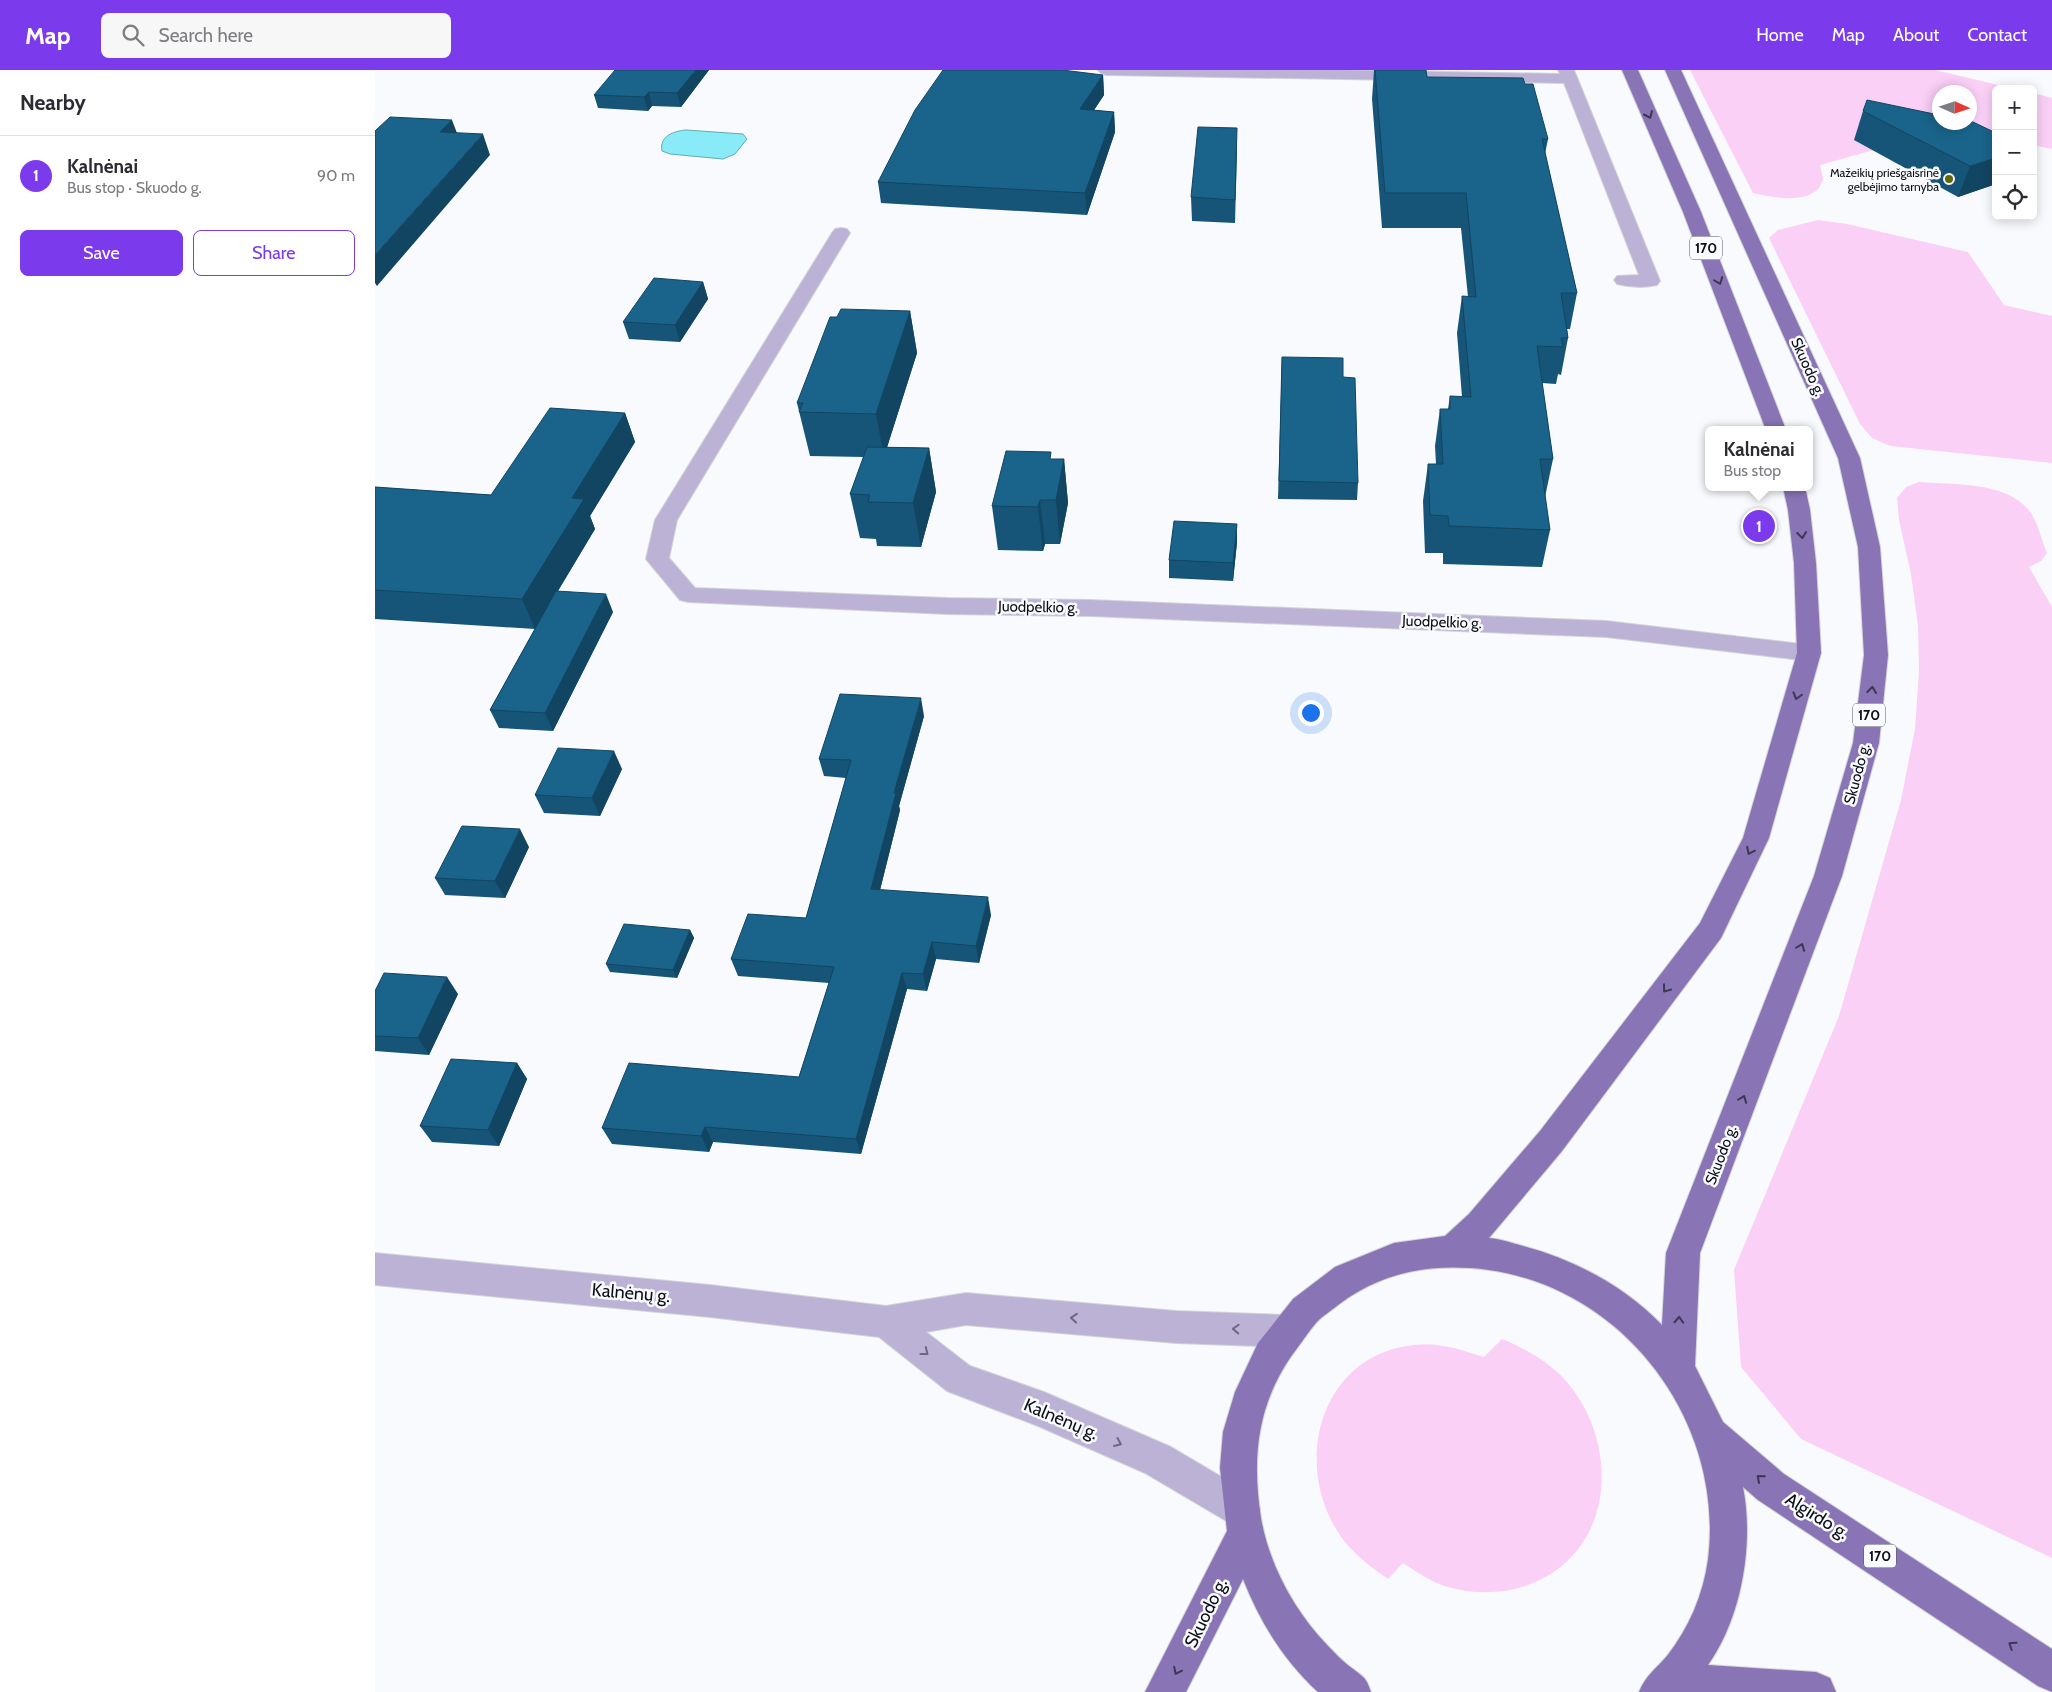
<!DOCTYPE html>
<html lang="en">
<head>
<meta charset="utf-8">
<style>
  :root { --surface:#fff; --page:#f7f7f7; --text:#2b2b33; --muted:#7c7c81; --line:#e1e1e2; --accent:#7c3aed }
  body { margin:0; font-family:Cabin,sans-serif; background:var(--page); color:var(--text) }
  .controls { position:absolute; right:15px; top:15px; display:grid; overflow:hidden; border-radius:8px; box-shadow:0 2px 12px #0003 }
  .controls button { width:45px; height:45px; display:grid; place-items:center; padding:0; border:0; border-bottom:1px solid var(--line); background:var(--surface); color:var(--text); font:25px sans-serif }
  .compass { position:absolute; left:1557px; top:15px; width:45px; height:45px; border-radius:50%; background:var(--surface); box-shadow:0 2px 12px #0003; rotate:93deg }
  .you { position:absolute; left:935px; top:642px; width:18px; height:18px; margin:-12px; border:4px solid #fff; border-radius:50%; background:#1a73e8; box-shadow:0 0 0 8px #1a73e833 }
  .badge { display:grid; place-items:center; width:32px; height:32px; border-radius:50%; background:var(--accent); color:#fff; font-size:16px; font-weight:700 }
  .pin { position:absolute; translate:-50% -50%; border:2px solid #fff; box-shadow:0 1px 5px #0006 }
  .popup { position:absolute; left:1330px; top:356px; width:108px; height:65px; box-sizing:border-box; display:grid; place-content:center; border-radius:8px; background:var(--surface); filter:drop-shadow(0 1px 4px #0005); font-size:16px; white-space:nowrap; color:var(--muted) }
  .popup b { font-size:19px; color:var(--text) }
  .popup::after { content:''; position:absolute; left:50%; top:100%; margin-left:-10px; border:10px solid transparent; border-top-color:var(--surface) }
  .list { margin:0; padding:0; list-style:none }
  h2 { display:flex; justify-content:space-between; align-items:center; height:65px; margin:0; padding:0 20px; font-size:21px }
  h2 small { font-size:16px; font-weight:400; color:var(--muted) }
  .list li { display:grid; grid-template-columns:32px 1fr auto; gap:15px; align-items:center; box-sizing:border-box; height:80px; padding:0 20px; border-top:1px solid var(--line) }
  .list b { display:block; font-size:19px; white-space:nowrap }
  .list p { margin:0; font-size:16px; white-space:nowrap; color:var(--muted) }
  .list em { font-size:16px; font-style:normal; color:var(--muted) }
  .actions { display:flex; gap:10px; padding:15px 20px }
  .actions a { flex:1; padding:11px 0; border:1px solid var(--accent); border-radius:8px; text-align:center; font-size:18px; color:var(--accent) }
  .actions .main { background:var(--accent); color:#fff }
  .icon { flex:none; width:28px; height:28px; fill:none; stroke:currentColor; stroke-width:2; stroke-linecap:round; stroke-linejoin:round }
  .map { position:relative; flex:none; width:1677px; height:1622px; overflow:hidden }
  header { display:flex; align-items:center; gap:30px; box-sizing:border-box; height:70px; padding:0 25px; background:var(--accent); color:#fff }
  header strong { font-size:24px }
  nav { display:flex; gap:28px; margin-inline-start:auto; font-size:18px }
  .search { width:350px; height:45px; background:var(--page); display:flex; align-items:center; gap:12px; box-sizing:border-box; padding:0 18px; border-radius:8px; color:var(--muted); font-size:19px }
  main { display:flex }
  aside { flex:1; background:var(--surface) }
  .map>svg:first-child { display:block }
  .green { fill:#fbd0f7; fill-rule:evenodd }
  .water { fill:#8aebf8; stroke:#64a9b4 }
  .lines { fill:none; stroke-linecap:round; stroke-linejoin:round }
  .minor-casing { stroke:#d2d4d9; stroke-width:2 }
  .major-casing { stroke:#d2d4d9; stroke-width:2 }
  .minor { fill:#bcb2d6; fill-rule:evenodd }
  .major { fill:#8974b5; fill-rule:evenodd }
  .wall { fill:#165577 }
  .shaded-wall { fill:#124561 }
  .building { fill:#1a638a; stroke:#124561 }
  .oneway { stroke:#3d3754 }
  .oneway2 { stroke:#6c687f }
  .poi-dot { fill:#60680b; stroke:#f8fafe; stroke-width:2 }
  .labels { text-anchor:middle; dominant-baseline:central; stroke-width:5; stroke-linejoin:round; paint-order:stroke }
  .far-poi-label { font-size:12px; fill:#0b0e14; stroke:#f8fafe; text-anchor:end }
  .shield { fill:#f8fafe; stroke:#52555a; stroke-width:1 }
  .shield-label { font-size:14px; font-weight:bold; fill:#0b0e14 }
  .street-label { font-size:15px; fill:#0b0e14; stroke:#f8fafe }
  .near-street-label { font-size:18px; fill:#0b0e14; stroke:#f8fafe }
</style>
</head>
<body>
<header>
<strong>Map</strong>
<div class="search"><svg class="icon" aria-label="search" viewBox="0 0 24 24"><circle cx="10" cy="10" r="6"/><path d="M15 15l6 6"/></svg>Search here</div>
<nav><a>Home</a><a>Map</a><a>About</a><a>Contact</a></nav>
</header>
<main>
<aside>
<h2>Nearby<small></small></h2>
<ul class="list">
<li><span class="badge">1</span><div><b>Kalnėnai</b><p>Bus stop · Skuodo g.</p></div><em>90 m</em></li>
</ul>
<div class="actions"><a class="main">Save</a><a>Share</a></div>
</aside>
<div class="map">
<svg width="1677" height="1622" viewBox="0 0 1677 1622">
  <rect width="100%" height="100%" fill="#f8fafe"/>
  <g class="green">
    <path d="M1315,0h245l80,19h-19v48l-61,-4 -115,32 3,14c-1,3 -3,8 -5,10 -15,15 -48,8 -65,4zM1564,22h30v30h-30z"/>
    <path d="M1658,23l19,5v51l-19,-4z"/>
    <path d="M1443,150l29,4 121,28 36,53 48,11v147l-162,-17 -18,-8 -12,-14 -91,-186 9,-8z"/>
    <path d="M1544,412c35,3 90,-1 112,31 7,11 11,28 16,40l-6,8 -12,6 23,40v951l-251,-119 -60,-72 -7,-97 105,-254 62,-216 14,-71 4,-58 -1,-45 -7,-52 -12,-54 -2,-22 9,-11z"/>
    <path d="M1127,1269c27,11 55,27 72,52 48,67 35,167 -49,195 -27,9 -60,8 -86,-2 -12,-5 -25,-14 -36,-21l-15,16c-20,-14 -39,-28 -52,-50 -43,-71 -13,-175 78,-184 25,-3 47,5 70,12z"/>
  </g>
  <path class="water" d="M311,60l57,4 4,5 -12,15 -12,5 -53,-5 -8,-3c-3,-15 12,-20 24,-21z"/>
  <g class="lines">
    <g class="minor-casing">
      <g id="minor">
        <path d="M723,0h243l219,4 -2,-4h16l86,211 -3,4c-12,3 -28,2 -40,-1l-3,-4 3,-4 22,-1 -75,-192 -458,-8 -5,-2z"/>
        <path d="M466,158l6,1 3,4 -173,287 -8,38 26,30 252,10 143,2 516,21 203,24 8,2 4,6 -4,6 -8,2 -203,-24 -516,-21 -143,-2 -259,-12 -8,-2 -34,-41 9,-39 177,-287 3,-4z"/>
        <path d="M0,1183l335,32 176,21 80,-13 210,18 108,4 12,4 5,12 -5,12 -12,4 -108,-4 -210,-18 -40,7 44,34 74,26 127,55 83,49 6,13 -6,13 -13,6 -13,-6 -83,-49 -107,-47 -91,-35 -68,-54 -169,-20 -335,-32z"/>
      </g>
    </g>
    <g class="major-casing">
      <g id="major">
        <path d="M1247,0h16l63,142 85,218h-20l-83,-218z"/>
        <path d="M1290,0h16l179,388 20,89 8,108 -9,88 -37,133 -142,377 -5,113 28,56 61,52 268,175v43l-14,-6 -280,-186 -15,-13c11,57 -1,130 -35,178l108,7 14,6 6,14h-197c7,-17 17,-23 28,-36 22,-28 36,-61 41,-96 18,-145 -93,-283 -238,-292 -50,-3 -92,7 -132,37 -7,6 -16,11 -22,18 -7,8 -12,16 -18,24 -40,52 -47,107 -37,171 8,47 34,94 67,128 7,7 13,14 21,20 5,4 10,7 14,11 4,3 6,10 8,15h-53c-34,-31 -58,-70 -75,-113l-57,113h-41l82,-161 -7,-63 3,-36 12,-40 23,-49 35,-44 42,-32 59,-24 51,-7 24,-22 71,-83 160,-208 43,-85 54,-185 -3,-90 -6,-53 -5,-23h22l5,23 6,53 5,90 -52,185 -48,100 -159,213 -73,87c12,1 23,5 34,8 52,14 101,40 139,79l4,-72 148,-377 39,-133 11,-88 -6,-108 -20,-89z"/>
      </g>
    </g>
    <use href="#minor" class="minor"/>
    <use href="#major" class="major"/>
  </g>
  <g class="wall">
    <path d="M334,0l-28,37 -29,-1 -4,5 -50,-3 -4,-13z"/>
    <path d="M999,0h52l1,7 98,7 23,55 -3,15 32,139 -7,36h-3l1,9 -7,37 -3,-1 -2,10 -14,-1 11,76 -8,38 5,33 -8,37 -99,-3v-11h-18l-2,-52 5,-37h8l-1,-18 5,-37h8l2,-13 12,1 -5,-64 5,-37 6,1 -7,-69h-79l-10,-129z"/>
    <path d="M728,5l1,20 -10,15 20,2 1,20 -28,83 -206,-12 -3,-21z"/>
    <path d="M1488,41l133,22v51l-38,13 -104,-57z"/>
    <path d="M862,80l-2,73 -43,-2 -1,-24z"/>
    <path d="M328,212l5,17 -28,43 -51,-3 -6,-17z"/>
    <path d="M535,241l7,42 -30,94 42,1 7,44 -15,55 -44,-1 -1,-7 -16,-1 -10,-44 14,-37 -54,-1 -13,-53 40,-86z"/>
    <path d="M907,287l61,20 15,106 -1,17 -79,-1z"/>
    <path d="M250,343l10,29 -45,74 5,13 -37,62 55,21 -60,119 -54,-3 -9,-18 45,-81 -160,-10v-132l116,8z"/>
    <path d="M677,389h12l4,44 -8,41h-15l-2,7 -45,-1 -6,-44z"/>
    <path d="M862,472l-4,39 -64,-3v-18z"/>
    <path d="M549,646l-25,90 1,4 -20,80 111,25 -12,48 -43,-4 -9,32 -20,-2 -46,165 -148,-12 -4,10 -97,-8 -10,-16 197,-51 30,-94 -91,-7 -7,-17 75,-41 40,-140 -22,-2 -5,-17z"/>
    <path d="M247,699l-22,47 -56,-3 -9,-18z"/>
    <path d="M154,777l-24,51 -60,-3 -10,-17z"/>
    <path d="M315,860l4,8 -17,40 -67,-6 -4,-8z"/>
    <path d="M0,921l83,3 -29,61 -54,-4z"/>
    <path d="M142,993l10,16 -28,67 -67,-4 -12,-16z"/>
  </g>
  <g class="shaded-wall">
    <path d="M321,0h13l-28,37 -4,-14z"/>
    <path d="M728,5l1,20 -23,35 -1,-21z"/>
    <path d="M274,22l3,14 -4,5 -4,-14z"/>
    <path d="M739,42l1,20 -28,83 -2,-22z"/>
    <path d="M77,50l8,21 -20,-9z"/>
    <path d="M108,64l7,21 -113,131 -2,-3v-28z"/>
    <path d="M1621,88v26l-38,13 12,-31z"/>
    <path d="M328,212l5,17 -28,43 -5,-17z"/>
    <path d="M535,241l7,42 -33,104 -8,-43z"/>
    <path d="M250,343l10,29 -45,74 5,13 -60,100 -13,-30 50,-101z"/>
    <path d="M554,378l7,44 -15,55 -8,-44z"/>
    <path d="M689,389l4,44 -8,41 -4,-44z"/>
    <path d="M665,430l5,44 -2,7 -5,-44z"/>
    <path d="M862,454v18l-4,39v-18z"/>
    <path d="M231,524l7,18 -60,119 -8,-18z"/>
    <path d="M546,628l3,18 -25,90 1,4 -24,96 -5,-17 23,-96z"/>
    <path d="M239,681l8,18 -22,47 -8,-18z"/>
    <path d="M145,759l9,18 -24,51 -10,-17z"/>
    <path d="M613,827l3,18 -12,48 -3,-17z"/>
    <path d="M315,860l4,8 -17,40 -4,-8z"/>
    <path d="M557,872l4,17 -9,32 -4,-17z"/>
    <path d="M527,903l5,16 -46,165 -5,-15z"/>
    <path d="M72,907l11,17 -29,61 -11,-17z"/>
    <path d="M142,993l10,16 -28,67 -11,-16z"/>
    <path d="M330,1057l8,15 -4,10 -8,-16z"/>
  </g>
  <g class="building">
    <path d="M240,0h81l-19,23 -28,-1 -5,5 -50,-2z"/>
    <path d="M568,0h119l41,5 -23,34 34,3 -29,81 -207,-11 37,-72z"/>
    <path d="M1000,0h51l1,7 96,1 2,6h8l15,55h-6l35,154h-16l7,45h-7l2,9 -26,-1 16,113h-13l10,71 -101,-4 -1,-10 -18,-1 -2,-51h15l-3,-55h10v-13l21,1 -9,-101 14,1 -10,-104h-81z"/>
    <path d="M1492,30l72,15v7h30v-1l4,1 23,11v25l-26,8 -107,-55z"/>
    <path d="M15,47l62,3 -12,12 43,2 -108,121v-124z"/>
    <path d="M823,57l39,1 -2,72 -44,-3z"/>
    <path d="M279,208l49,4 -28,43 -52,-3z"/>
    <path d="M466,239l69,2 -34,103 -77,-2 4,-9h-6l20,-52 13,-34h7z"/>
    <path d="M907,287l61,1v19l12,1 3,105 -79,-2z"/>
    <path d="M175,338l75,5 -53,85 12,1 -62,100 -147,-9v-103l116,8z"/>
    <path d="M492,377l62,1 -16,55 -45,-1 2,-7 -20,-1z"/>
    <path d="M631,381l45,1 -1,7h14l-8,41h-16l-2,7 -46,-1z"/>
    <path d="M799,451l63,3 -4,39 -64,-3z"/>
    <path d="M181,521l50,3 -61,119 -55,-3z"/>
    <path d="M465,624l81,4 -27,95h2l-25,96 117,8 -12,49 -44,-4 -9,32 -21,-1 -46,166 -151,-12 -4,9 -99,-8 27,-65 170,14 35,-110 -103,-8 17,-45 58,4 45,-158 -32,-1z"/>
    <path d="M183,678l56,3 -22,47 -57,-3z"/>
    <path d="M87,756l58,3 -25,52 -60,-3z"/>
    <path d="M249,854l66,6 -17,40 -67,-6z"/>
    <path d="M9,903l63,4 -29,61 -43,-2v-45z"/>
    <path d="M76,989l66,4 -29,67 -68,-4z"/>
  </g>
  <defs><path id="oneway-chevron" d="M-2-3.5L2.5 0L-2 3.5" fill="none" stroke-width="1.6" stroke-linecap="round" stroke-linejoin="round" transform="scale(1.25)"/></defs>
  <g class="oneway">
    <use href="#oneway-chevron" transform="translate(1274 45) rotate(66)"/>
    <use href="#oneway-chevron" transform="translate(1344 211) rotate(69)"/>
    <use href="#oneway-chevron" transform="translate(1427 465) rotate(83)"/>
    <use href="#oneway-chevron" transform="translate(1497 620) rotate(-84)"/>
    <use href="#oneway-chevron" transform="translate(1422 626) rotate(106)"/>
    <use href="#oneway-chevron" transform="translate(1375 781) rotate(116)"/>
    <use href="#oneway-chevron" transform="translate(1426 877) rotate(-69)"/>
    <use href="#oneway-chevron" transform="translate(1291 919) rotate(127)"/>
    <use href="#oneway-chevron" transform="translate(1368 1029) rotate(-69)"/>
    <use href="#oneway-chevron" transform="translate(1304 1250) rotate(-87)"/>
    <use href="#oneway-chevron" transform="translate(1385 1408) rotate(-139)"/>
    <use href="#oneway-chevron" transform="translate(1637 1575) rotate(-146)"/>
    <use href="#oneway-chevron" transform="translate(802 1601) rotate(116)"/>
  </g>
  <g class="oneway2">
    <use href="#oneway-chevron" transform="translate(699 1248) rotate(-175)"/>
    <use href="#oneway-chevron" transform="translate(861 1259) rotate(-178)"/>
    <use href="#oneway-chevron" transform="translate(550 1282) rotate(38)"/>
    <use href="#oneway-chevron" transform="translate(743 1373) rotate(24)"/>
  </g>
  <circle class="poi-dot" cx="1574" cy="109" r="5"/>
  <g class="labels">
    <g class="far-poi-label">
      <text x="1564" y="102">Mažeikių priešgaisrinė<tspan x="1564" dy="14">gelbėjimo tarnyba</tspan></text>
    </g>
    <g class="shield">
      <rect x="1315" y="166.5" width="32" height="23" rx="4"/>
      <rect x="1478" y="633.5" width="32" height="23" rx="4"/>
      <rect x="1489" y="1474.5" width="32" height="23" rx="4"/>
    </g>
    <g class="shield-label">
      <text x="1331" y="178">170</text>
      <text x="1494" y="645">170</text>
      <text x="1505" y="1486">170</text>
    </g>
    <g class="street-label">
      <text transform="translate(1433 297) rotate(66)">Skuodo g.</text>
      <text transform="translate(663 537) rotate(1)">Juodpelkio g.</text>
      <text transform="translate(1067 552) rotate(2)">Juodpelkio g.</text>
      <text transform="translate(1482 704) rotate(-75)">Skuodo g.</text>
      <text transform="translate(1346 1085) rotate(-69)">Skuodo g.</text>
    </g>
    <g class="near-street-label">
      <text transform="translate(256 1223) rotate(5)">Kalnėnų g.</text>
      <text transform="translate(686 1349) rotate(23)">Kalnėnų g.</text>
      <text transform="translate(1442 1446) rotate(32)">Algirdo g.</text>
      <text transform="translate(831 1543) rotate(-64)">Skuodo g.</text>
    </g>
  </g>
</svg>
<div class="controls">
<button>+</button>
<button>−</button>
<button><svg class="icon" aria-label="locate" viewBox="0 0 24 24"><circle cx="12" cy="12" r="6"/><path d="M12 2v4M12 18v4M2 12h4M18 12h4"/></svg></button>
</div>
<svg class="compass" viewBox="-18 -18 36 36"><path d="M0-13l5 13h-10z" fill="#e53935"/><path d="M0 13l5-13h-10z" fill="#7c7c81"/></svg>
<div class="you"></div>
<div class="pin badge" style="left:1384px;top:456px">1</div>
<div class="popup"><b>Kalnėnai</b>Bus stop</div>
</div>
</main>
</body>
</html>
